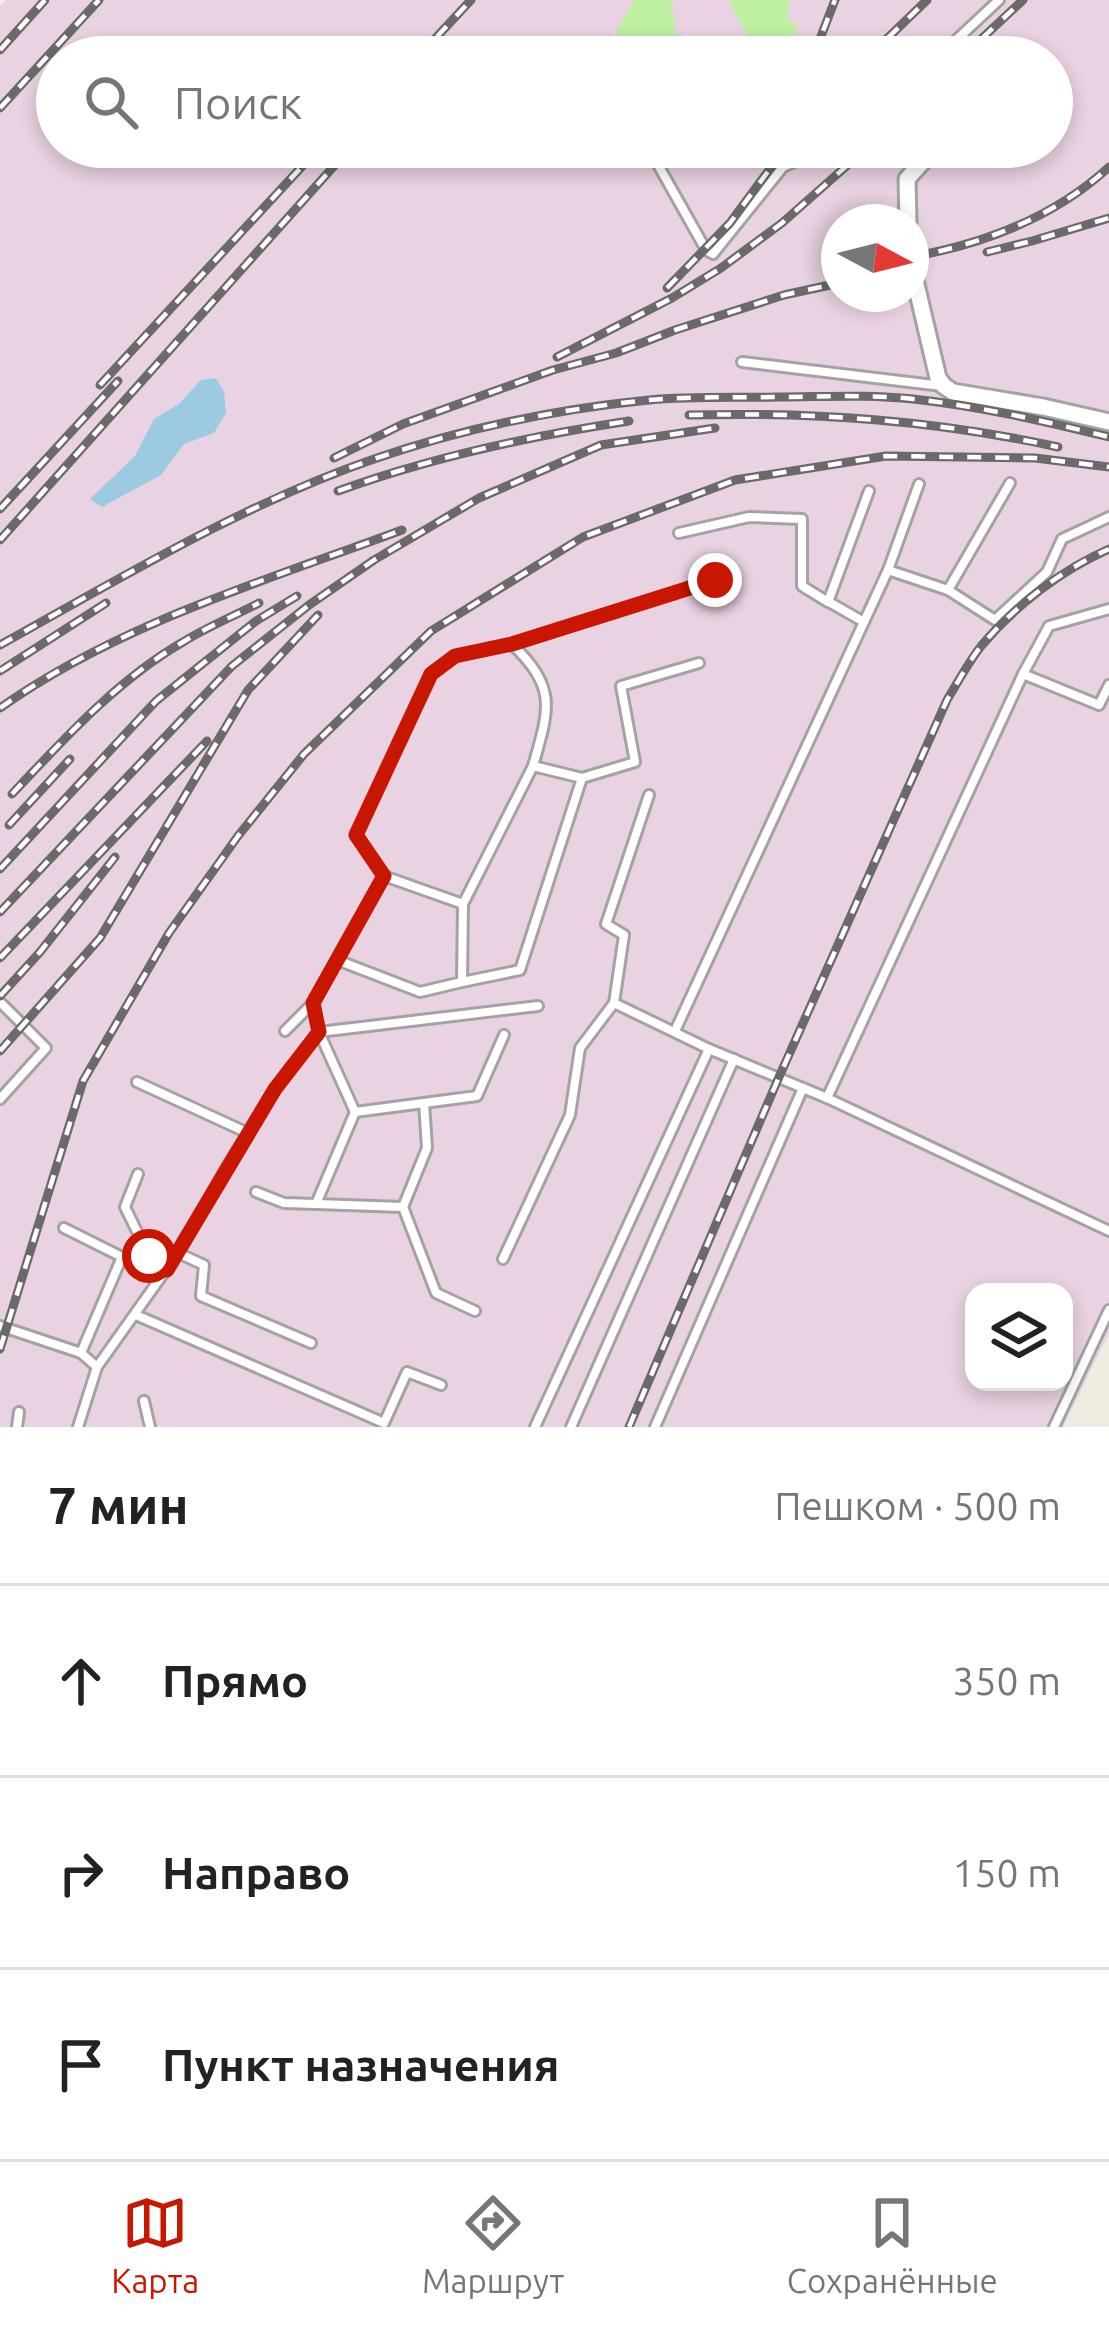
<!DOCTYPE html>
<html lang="ru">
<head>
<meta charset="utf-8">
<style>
  :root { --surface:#fff; --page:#f6f6f6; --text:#222; --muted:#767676; --line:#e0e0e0; --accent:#c91600 }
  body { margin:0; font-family:Ubuntu,sans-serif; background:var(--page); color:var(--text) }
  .controls { position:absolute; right:36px; bottom:36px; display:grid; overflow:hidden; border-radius:24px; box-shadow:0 6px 18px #0003 }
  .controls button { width:108px; height:108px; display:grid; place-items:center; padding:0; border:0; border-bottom:3px solid var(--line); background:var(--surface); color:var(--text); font:60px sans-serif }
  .compass { position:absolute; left:821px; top:204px; width:108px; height:108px; border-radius:50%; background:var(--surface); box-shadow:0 6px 18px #0003; rotate:97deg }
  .stop { position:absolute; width:36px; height:36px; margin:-27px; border:9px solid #c91600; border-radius:50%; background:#fff }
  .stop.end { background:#c91600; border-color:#fff; box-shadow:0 3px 12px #0008 }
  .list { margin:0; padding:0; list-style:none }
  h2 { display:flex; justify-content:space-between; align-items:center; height:156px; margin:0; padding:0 48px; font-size:51px }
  h2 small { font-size:39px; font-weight:400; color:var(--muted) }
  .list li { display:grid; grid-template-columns:78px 1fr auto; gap:36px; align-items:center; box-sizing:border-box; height:192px; padding:0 48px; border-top:3px solid var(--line) }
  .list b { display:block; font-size:45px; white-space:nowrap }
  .list em { font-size:39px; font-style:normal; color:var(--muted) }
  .icon { flex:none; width:66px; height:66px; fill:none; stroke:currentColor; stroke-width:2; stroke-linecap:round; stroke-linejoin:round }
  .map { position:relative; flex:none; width:1109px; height:1427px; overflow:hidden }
  .search { position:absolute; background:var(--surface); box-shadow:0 6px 18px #0003; left:36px; right:36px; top:36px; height:132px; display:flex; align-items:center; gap:30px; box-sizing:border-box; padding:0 42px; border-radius:66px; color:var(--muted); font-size:45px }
  .sheet { height:732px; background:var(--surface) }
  nav { display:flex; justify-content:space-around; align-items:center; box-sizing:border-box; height:168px; border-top:3px solid var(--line); background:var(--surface); font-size:33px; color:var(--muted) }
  nav a { display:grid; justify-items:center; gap:6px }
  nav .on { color:var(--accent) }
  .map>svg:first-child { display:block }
  .industrial { fill:#e9d2e2; fill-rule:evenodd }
  .grass { fill:#bfefa1 }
  .water { fill:#9ccae1 }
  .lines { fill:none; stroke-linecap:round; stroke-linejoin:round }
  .lane-casing { stroke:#a3a3a3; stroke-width:14 }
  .street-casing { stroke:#a3a3a3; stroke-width:21 }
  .lane { stroke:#fff; stroke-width:8 }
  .street { stroke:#fff; stroke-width:15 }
  .rail-casing { stroke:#6a6a6a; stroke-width:9 }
  .rail { stroke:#fff; stroke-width:4.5; stroke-dasharray:14; stroke-linecap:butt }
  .route { stroke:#c91600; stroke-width:15 }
</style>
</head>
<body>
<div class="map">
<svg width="1109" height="1427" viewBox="0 0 1109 1427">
  <rect width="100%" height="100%" fill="#efece1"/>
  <path class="industrial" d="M6,0h1103v1333l-46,94h-1063v-1421zM57,57h995v90h-995zM839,222h72v72h-72zM974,1292h90v90h-90z"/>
  <g class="grass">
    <path d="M634,0h37l6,38 10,19h-85z"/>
    <path d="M732,0h58l-3,17 11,10 -8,30h-43l3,-18 -20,-35z"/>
  </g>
  <path class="water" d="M216,378l8,14 2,21 -12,20 -30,11 -23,31 -59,32 -12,-8 45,-43 19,-37 25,-15 22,-24z"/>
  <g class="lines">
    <g class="lane-casing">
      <g id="lane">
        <path d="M938,57l61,-57"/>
        <path d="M648,147l58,103 7,4 70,-87 44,-20"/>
        <path d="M742,362l200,24"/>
        <path d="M679,533l70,-16 53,2v67l26,16 41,-111"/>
        <path d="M888,570l60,20 47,30 52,-48 15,-33 47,-22"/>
        <path d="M948,590l62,-107"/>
        <path d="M829,602l35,20"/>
        <path d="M1023,674l26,-48 60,-17"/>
        <path d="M533,766c16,-57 25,-77 -21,-122l203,-64"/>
        <path d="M649,795l-43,129 18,11 -10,68 95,46 118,49 282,133"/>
        <path d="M384,876l-28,-41 75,-161 24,-18 57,-12"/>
        <path d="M337,960l83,32 42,-10 1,-78"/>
        <path d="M462,982l58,-12 62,-192"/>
        <path d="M285,1031l27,-27"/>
        <path d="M675,1031l213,-461 31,-86"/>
        <path d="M504,1035l-27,61 -122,16 -36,-80 -6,-29 71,-127 79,28 70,-138 49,12 53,-16 -14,-76 78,-23"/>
        <path d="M137,1082l111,51"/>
        <path d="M827,1098l196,-424 76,31 10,-20"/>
        <path d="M0,1099l46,-51 -44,-44"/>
        <path d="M355,1112l-39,92 87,3 24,-59 -3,-45"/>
        <path d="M138,1174l-13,33 24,49 18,14"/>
        <path d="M256,1192l28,11 32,1"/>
        <path d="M403,1207l33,86 39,18"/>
        <path d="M64,1228l58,29 -41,96"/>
        <path d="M178,1253l26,12 -3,31 110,47"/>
        <path d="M503,1259l67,-144 10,-67 34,-45"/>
        <path d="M136,1315l248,108 23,-51 34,13"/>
        <path d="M0,1326l81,27 16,14"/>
        <path d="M144,1401l6,26"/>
        <path d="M17,1427l2,-15"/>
        <path d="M78,1427l19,-60 81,-114 47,-83 50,-81 44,-57 219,-26"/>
        <path d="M535,1427l174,-378"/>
        <path d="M571,1427l163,-368"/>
        <path d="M655,1427l148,-339"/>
        <path d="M1054,1427l55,-117"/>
      </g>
    </g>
    <g class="street-casing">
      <g id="street">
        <path d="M908,222l-1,-43 29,-32"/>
        <path d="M911,263l27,115 6,8 9,6 90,15 66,15"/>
      </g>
    </g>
    <use href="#lane" class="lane"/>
    <use href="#street" class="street"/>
    <g class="rail-casing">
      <g id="rail">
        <path d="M0,50l45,-50"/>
        <path d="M418,57l53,-57"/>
        <path d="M813,57l22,-57"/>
        <path d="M868,57l59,-57"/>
        <path d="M962,57l61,-57"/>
        <path d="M0,108l99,-108"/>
        <path d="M987,252l45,-11 77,-23"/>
        <path d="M911,257c72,-13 144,-40 198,-90"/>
        <path d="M667,288l63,-65 56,-76"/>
        <path d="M557,357l115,-59 49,-30 61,-45 86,-76"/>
        <path d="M100,385l220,-238"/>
        <path d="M689,415c127,-3 245,5 369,32"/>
        <path d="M334,458l69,-34 150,-54 63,-17 59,-23 109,-35 55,-12"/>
        <path d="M338,491c94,-34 192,-55 291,-70"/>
        <path d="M0,509l118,-128"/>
        <path d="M0,540l351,-393"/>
        <path d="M0,645c121,-67 243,-141 374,-186 87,-30 184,-50 275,-59 43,-4 85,-2 128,-3 45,0 90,-3 136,2 66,7 131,22 196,38"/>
        <path d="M0,671l106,-68"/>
        <path d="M0,708c120,-85 265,-127 402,-178"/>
        <path d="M12,794c52,-55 105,-114 171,-152 24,-15 51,-26 76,-39"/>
        <path d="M9,825l61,-66"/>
        <path d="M0,869l156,-168 100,-80 41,-25"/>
        <path d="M0,912l232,-246 77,-61 65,-45 105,-62 122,-53 114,-17"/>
        <path d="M0,958l207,-217"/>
        <path d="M0,996l40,-44 75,-95"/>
        <path d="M0,1051l100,-113 148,-248 70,-75"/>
        <path d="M0,1349l83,-268 86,-148 69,-97 66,-82 127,-123 152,-94 152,-57 151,-24 149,2 74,9"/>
        <path d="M629,1427l150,-350 168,-377c11,-18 22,-39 35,-55 34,-40 79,-75 127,-96"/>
      </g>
    </g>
    <use href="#rail" class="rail"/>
  </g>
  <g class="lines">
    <path class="route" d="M149,1256l18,14 108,-181 44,-57 -6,-29 71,-127 -28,-41 75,-161 24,-18 57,-12 203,-64"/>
  </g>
</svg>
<div class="controls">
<button><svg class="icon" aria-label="layers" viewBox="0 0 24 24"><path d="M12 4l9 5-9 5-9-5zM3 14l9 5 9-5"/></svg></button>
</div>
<svg class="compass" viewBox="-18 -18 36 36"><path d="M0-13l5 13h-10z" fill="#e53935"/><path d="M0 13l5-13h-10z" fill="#767676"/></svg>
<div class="stop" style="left:149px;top:1256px"></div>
<div class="stop end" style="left:715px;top:580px"></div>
<div class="search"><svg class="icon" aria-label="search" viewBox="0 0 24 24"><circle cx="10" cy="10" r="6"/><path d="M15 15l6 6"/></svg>Поиск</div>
</div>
<section class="sheet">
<h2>7 мин<small>Пешком · 500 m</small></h2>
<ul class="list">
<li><svg class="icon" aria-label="ahead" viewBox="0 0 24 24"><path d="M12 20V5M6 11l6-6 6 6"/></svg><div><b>Прямо</b></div><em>350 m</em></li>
<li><svg class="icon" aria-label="right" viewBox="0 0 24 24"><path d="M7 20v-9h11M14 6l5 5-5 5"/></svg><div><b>Направо</b></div><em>150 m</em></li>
<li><svg class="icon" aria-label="arrive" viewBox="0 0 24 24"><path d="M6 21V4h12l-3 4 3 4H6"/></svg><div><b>Пункт назначения</b></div></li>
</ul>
</section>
<nav>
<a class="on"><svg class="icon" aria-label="map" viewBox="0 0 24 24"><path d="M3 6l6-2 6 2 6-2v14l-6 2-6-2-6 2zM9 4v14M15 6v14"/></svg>Карта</a>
<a><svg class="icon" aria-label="directions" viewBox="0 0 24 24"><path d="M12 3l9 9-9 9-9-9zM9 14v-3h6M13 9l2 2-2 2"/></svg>Маршрут</a>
<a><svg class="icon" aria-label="saved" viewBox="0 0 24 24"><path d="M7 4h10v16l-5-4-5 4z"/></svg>Сохранённые</a>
</nav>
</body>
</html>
